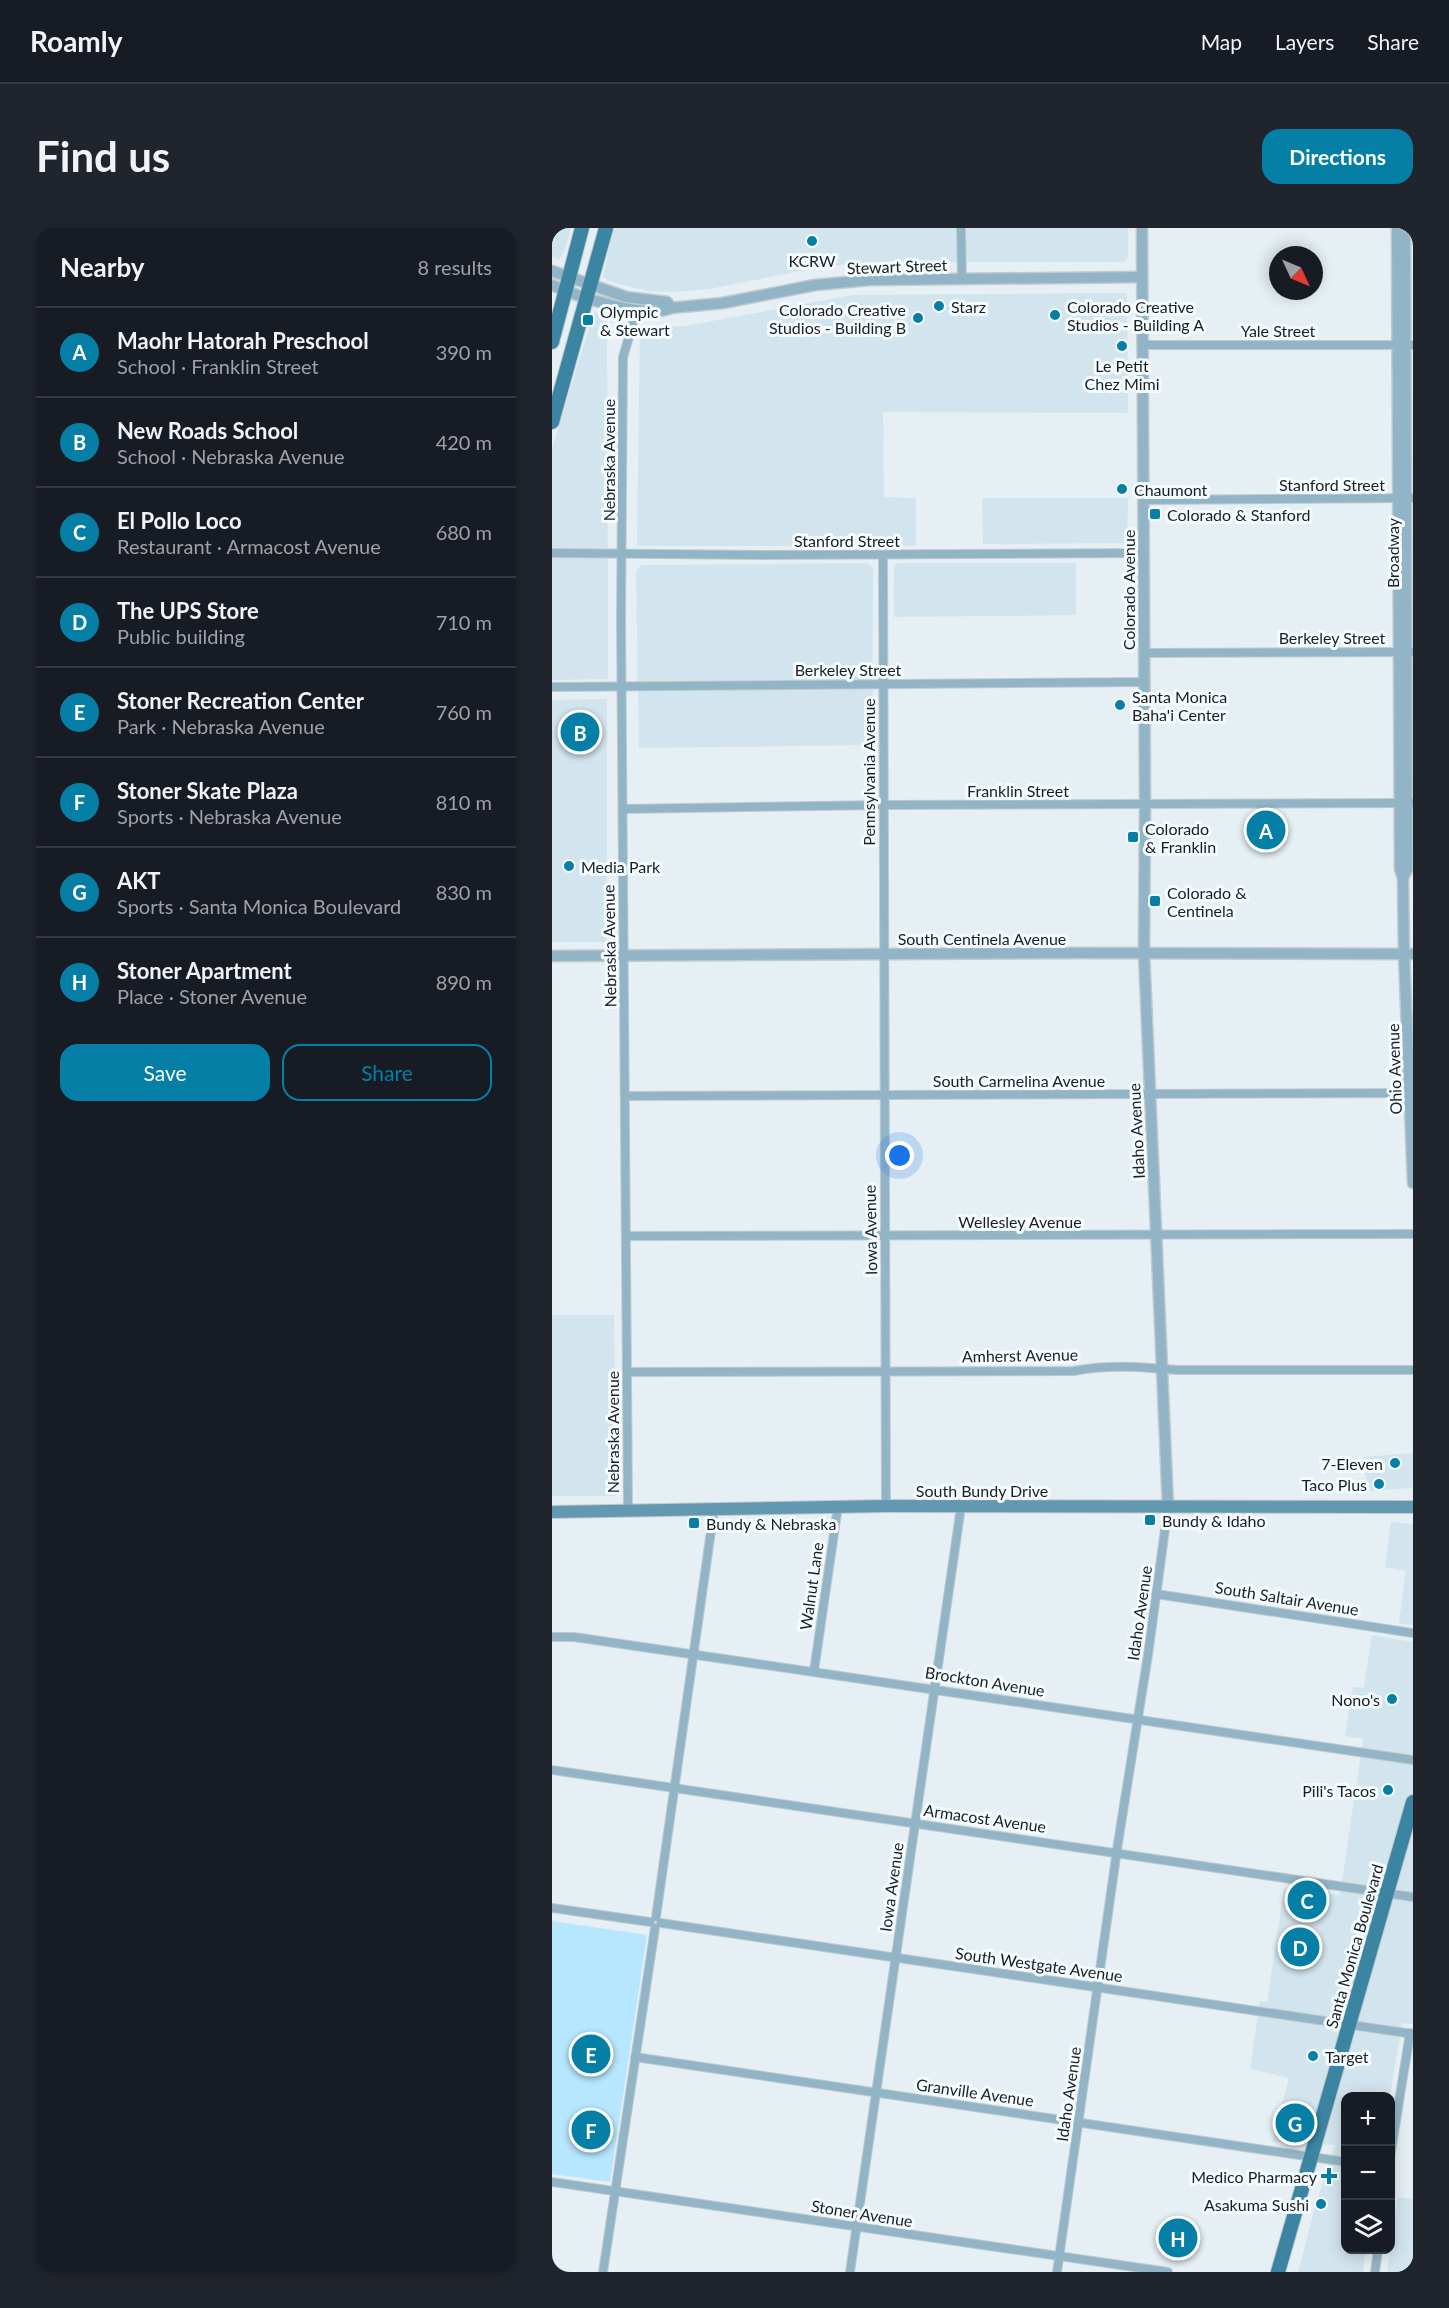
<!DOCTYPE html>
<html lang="en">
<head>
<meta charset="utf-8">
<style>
  :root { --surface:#171b24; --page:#20242c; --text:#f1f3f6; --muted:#9ea1a6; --line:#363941; --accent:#057fa6 }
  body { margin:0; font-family:Lato,sans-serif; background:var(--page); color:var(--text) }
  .controls { position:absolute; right:18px; bottom:18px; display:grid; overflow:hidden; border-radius:12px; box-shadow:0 3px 15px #0003 }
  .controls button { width:54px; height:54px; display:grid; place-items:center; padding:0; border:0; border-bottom:2px solid var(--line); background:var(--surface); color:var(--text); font:30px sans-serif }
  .compass { position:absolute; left:717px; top:18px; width:54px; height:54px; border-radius:50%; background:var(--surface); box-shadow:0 3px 15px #0003; rotate:134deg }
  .you { position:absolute; left:348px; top:928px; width:21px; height:21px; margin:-15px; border:4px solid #fff; border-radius:50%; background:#1a73e8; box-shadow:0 0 0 9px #1a73e833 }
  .badge { display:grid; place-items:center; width:39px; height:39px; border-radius:50%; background:var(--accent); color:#fff; font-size:20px; font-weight:700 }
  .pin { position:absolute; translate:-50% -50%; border:3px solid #fff; box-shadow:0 2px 6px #0006 }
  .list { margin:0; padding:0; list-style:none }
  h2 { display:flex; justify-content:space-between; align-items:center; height:78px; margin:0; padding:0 24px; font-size:26px }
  h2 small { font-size:20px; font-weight:400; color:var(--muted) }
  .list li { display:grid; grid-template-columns:39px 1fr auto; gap:18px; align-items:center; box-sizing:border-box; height:90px; padding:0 24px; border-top:2px solid var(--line) }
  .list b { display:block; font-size:22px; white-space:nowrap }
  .list p { margin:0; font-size:20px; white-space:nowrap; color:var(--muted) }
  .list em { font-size:20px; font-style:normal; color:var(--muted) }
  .actions { display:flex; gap:12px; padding:18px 24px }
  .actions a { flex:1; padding:14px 0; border:2px solid var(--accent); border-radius:18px; text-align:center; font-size:21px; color:var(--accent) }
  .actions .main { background:var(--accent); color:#fff }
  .icon { flex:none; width:33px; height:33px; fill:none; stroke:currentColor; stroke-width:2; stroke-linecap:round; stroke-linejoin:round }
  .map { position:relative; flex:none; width:861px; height:2044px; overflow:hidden; border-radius:18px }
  header { display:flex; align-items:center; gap:36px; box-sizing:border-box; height:84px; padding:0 30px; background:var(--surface); border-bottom:2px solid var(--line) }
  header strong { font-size:28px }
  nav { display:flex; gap:33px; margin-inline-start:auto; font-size:21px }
  .intro { display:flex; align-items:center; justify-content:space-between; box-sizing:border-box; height:144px; padding:0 36px }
  h1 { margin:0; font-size:42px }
  .button { padding:15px 27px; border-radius:18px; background:var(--accent); color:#fff; font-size:21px; font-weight:700 }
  main { display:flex; gap:36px; padding:0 36px }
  aside { flex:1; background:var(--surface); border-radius:18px; box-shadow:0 3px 15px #0003 }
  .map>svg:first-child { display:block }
  .built { fill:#d2e4ed }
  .green { fill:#b6e7fe }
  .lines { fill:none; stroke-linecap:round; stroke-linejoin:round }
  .minor-casing { stroke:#c1c9ce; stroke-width:10 }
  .tertiary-casing { stroke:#c1c9ce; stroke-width:13 }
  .secondary-casing { stroke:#c1c9ce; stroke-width:14 }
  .primary-casing { stroke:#c1c9ce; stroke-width:16 }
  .minor { stroke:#91b5c6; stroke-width:8 }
  .tertiary { stroke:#91b5c6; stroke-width:10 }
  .secondary { stroke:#6299b1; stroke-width:12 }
  .primary { stroke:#3b84a2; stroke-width:14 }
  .poi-dot { fill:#057fa6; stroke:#f5fcff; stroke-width:2 }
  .labels { text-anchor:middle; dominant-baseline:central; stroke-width:6; stroke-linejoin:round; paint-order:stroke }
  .poi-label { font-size:16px; fill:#1b1e20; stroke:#f5fcff; text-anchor:start }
  .street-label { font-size:16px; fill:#1b1e20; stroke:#f5fcff }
</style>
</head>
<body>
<header>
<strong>Roamly</strong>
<nav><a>Map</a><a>Layers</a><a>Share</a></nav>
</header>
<div class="intro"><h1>Find us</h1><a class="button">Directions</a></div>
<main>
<aside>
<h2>Nearby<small>8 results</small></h2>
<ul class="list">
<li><span class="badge">A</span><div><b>Maohr Hatorah Preschool</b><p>School · Franklin Street</p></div><em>390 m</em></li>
<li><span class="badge">B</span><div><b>New Roads School</b><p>School · Nebraska Avenue</p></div><em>420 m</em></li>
<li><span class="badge">C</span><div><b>El Pollo Loco</b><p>Restaurant · Armacost Avenue</p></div><em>680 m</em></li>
<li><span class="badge">D</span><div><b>The UPS Store</b><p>Public building</p></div><em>710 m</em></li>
<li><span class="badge">E</span><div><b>Stoner Recreation Center</b><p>Park · Nebraska Avenue</p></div><em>760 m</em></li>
<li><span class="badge">F</span><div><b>Stoner Skate Plaza</b><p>Sports · Nebraska Avenue</p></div><em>810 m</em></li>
<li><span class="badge">G</span><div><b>AKT</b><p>Sports · Santa Monica Boulevard</p></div><em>830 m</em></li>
<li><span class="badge">H</span><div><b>Stoner Apartment</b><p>Place · Stoner Avenue</p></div><em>890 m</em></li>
</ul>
<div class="actions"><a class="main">Save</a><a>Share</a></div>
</aside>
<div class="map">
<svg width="861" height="2044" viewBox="0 0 861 2044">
  <rect width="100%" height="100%" fill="#e5eff4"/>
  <g class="built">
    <path d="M0,0h19l-6,21 -6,11 -7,-4z"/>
    <path d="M62,0h514v29l-4,5h-257l-51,6 -107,21 -33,3 -28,-1 -40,-10 -5,-5z"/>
    <path d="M575,65l1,120 -245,-1 1,85 32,1v48h-279l3,-220h45l168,-31z"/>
    <path d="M44,84h4l7,6 1,361 -56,1v-231l41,-134z"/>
    <path d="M430,270h146l-1,45 -144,1z"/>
    <path d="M315,335l6,5 -1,177 -233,3 -3,-177 6,-6z"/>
    <path d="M345,335h179v52l-182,2v-50z"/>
    <path d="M55,471v243h-55v-242z"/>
    <path d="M0,1087h62l2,181h-64z"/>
    <path d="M861,1225v33l-2,2 -44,3 -3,-34z"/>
    <path d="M839,1294l22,2v101l-14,-2 7,-52 -21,-4z"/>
    <path d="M820,1407l41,7v382l-11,-1 -12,73h-44v154h20l-3,22h-65l17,-65 20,-62 -63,-3 17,-64 -39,-9 10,-68 7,1 17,-113 56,6 23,-156 -18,-3 8,-49 11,1z"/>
    <path d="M846,1969l15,2v73h-26z"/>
  </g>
  <path class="green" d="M0,1693l95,14 -37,247 -58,-8z"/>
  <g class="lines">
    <g class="minor-casing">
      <g id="minor">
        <path d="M409,0l1,51"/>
        <path d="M590,117h271"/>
        <path d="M591,272l270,-2"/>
        <path d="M0,325l211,2 380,-2"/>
        <path d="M331,327l3,951"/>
        <path d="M592,425l269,-1"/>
        <path d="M0,459l592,-5"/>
        <path d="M72,581l259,-4 530,-2"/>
        <path d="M74,868l787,-3"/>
        <path d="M74,1008l787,-2"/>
        <path d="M75,1144l447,-1c34,-7 69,-4 103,-1h236"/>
        <path d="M76,1283l-7,-891 2,-263 14,-47"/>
        <path d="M604,1366l257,39"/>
        <path d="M0,1409h22l839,123"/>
        <path d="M262,1443l24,-165"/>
        <path d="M0,1542l861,127"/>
        <path d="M0,1680l98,14"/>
        <path d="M104,1689l58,-407"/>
        <path d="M109,1695l752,111"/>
        <path d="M83,1829l711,105"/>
        <path d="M838,1930l20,-125"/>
        <path d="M0,1954l616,90"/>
        <path d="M51,2044l52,-344"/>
        <path d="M298,2044l111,-765"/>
        <path d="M505,2044l61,-429 30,-188 20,-148"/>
        <path d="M823,2044l3,-22"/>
      </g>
    </g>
    <g class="tertiary-casing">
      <g id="tertiary">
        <path d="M590,0l3,576 -1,149 24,554"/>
        <path d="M845,0l3,641 3,9 1,76 9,229"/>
        <path d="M0,43l74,26 41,5 4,6"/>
        <path d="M0,57c24,11 95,35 119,23l52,-5 92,-18 55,-5 272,-3"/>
        <path d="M851,650l4,-9 -2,-641"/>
        <path d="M0,728l528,-3 333,1"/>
      </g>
    </g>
    <g class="secondary-casing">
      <path id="secondary" d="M0,1284l334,-6 527,1"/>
    </g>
    <g class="primary-casing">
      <g id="primary">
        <path d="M0,114l30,-114"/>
        <path d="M0,194l54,-194"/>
        <path d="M726,2044l135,-470"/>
      </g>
    </g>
    <use href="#minor" class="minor"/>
    <use href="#tertiary" class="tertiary"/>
    <use href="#secondary" class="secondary"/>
    <use href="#primary" class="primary"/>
  </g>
  <g class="poi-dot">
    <circle cx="260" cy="13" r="6"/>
    <circle cx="387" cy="78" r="6"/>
    <circle cx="503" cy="87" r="6"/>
    <circle cx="366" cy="90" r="6"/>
    <rect x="30" y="86" width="12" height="12" rx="3"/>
    <circle cx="570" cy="118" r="6"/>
    <circle cx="570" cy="261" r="6"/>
    <rect x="597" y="280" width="12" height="12" rx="3"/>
    <circle cx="568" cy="477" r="6"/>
    <rect x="575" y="603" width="12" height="12" rx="3"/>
    <circle cx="17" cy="638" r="6"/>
    <rect x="597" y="667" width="12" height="12" rx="3"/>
    <circle cx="843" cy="1235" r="6"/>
    <circle cx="827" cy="1256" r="6"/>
    <rect x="592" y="1286" width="12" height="12" rx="3"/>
    <rect x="136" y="1289" width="12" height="12" rx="3"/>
    <circle cx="840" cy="1471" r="6"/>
    <circle cx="836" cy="1562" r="6"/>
    <circle cx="761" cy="1828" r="6"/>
    <path d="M774 1939h6v6h6v6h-6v6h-6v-6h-6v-6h6z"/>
    <circle cx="769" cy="1976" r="6"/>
  </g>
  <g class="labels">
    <g class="poi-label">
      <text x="260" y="32" text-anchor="middle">KCRW</text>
      <text x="399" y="78">Starz</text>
      <text x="515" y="78">Colorado Creative<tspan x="515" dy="18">Studios - Building A</tspan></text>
      <text x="354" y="81" text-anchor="end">Colorado Creative<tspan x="354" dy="18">Studios - Building B</tspan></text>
      <text x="48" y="83">Olympic<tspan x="48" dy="18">&amp; Stewart</tspan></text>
      <text x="570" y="137" text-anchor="middle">Le Petit<tspan x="570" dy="18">Chez Mimi</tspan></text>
      <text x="582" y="261">Chaumont</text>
      <text x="615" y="286">Colorado &amp; Stanford</text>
      <text x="580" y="468">Santa Monica<tspan x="580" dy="18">Baha'i Center</tspan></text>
      <text x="593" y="600">Colorado<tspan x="593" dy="18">&amp; Franklin</tspan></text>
      <text x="29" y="638">Media Park</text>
      <text x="615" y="664">Colorado &amp;<tspan x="615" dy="18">Centinela</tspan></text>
      <text x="831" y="1235" text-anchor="end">7-Eleven</text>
      <text x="815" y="1256" text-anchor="end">Taco Plus</text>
      <text x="610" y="1292">Bundy &amp; Idaho</text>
      <text x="154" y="1295">Bundy &amp; Nebraska</text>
      <text x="828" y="1471" text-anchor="end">Nono's</text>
      <text x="824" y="1562" text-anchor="end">Pili's Tacos</text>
      <text x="773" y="1828">Target</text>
      <text x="765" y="1948" text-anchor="end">Medico Pharmacy</text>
      <text x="757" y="1976" text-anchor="end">Asakuma Sushi</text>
    </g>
    <g class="street-label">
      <text transform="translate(345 38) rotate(-2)">Stewart Street</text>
      <text x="726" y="102">Yale Street</text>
      <text transform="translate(56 232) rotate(-90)">Nebraska Avenue</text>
      <text x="780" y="256">Stanford Street</text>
      <text x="295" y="312">Stanford Street</text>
      <text transform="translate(840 325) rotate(-90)">Broadway</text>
      <text transform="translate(576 362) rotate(-90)">Colorado Avenue</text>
      <text x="780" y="409">Berkeley Street</text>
      <text x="296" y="441">Berkeley Street</text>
      <text transform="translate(316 544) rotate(-90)">Pennsylvania Avenue</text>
      <text x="466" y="562">Franklin Street</text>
      <text x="430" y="710">South Centinela Avenue</text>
      <text transform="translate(57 718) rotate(-91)">Nebraska Avenue</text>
      <text transform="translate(842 841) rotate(-92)">Ohio Avenue</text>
      <text x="467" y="852">South Carmelina Avenue</text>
      <text transform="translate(584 903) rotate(-93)">Idaho Avenue</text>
      <text x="468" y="993">Wellesley Avenue</text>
      <text transform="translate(318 1002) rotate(-91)">Iowa Avenue</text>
      <text transform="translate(468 1127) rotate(-1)">Amherst Avenue</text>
      <text transform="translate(60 1204) rotate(-90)">Nebraska Avenue</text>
      <text x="430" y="1262">South Bundy Drive</text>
      <text transform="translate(259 1358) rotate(-82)">Walnut Lane</text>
      <text transform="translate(735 1370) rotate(9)">South Saltair Avenue</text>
      <text transform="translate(587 1385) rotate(-82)">Idaho Avenue</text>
      <text transform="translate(433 1453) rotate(9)">Brockton Avenue</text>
      <text transform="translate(433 1590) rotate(8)">Armacost Avenue</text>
      <text transform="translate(339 1659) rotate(-82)">Iowa Avenue</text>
      <text transform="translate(802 1718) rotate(-74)">Santa Monica Boulevard</text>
      <text transform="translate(487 1736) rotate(8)">South Westgate Avenue</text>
      <text transform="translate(423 1864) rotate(8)">Granville Avenue</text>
      <text transform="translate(516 1866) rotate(-82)">Idaho Avenue</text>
      <text transform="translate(310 1985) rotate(9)">Stoner Avenue</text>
    </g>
  </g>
</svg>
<div class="controls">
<button>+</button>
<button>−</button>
<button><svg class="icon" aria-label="layers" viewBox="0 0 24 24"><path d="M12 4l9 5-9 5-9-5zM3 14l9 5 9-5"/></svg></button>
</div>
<svg class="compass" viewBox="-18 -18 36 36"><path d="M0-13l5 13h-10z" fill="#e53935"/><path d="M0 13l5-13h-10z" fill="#9ea1a6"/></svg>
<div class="you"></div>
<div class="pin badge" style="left:714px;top:602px">A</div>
<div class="pin badge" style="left:28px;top:504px">B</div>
<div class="pin badge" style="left:755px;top:1672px">C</div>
<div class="pin badge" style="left:748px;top:1719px">D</div>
<div class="pin badge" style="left:39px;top:1826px">E</div>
<div class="pin badge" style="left:39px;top:1902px">F</div>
<div class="pin badge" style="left:743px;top:1895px">G</div>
<div class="pin badge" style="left:626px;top:2010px">H</div>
</div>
</main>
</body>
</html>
